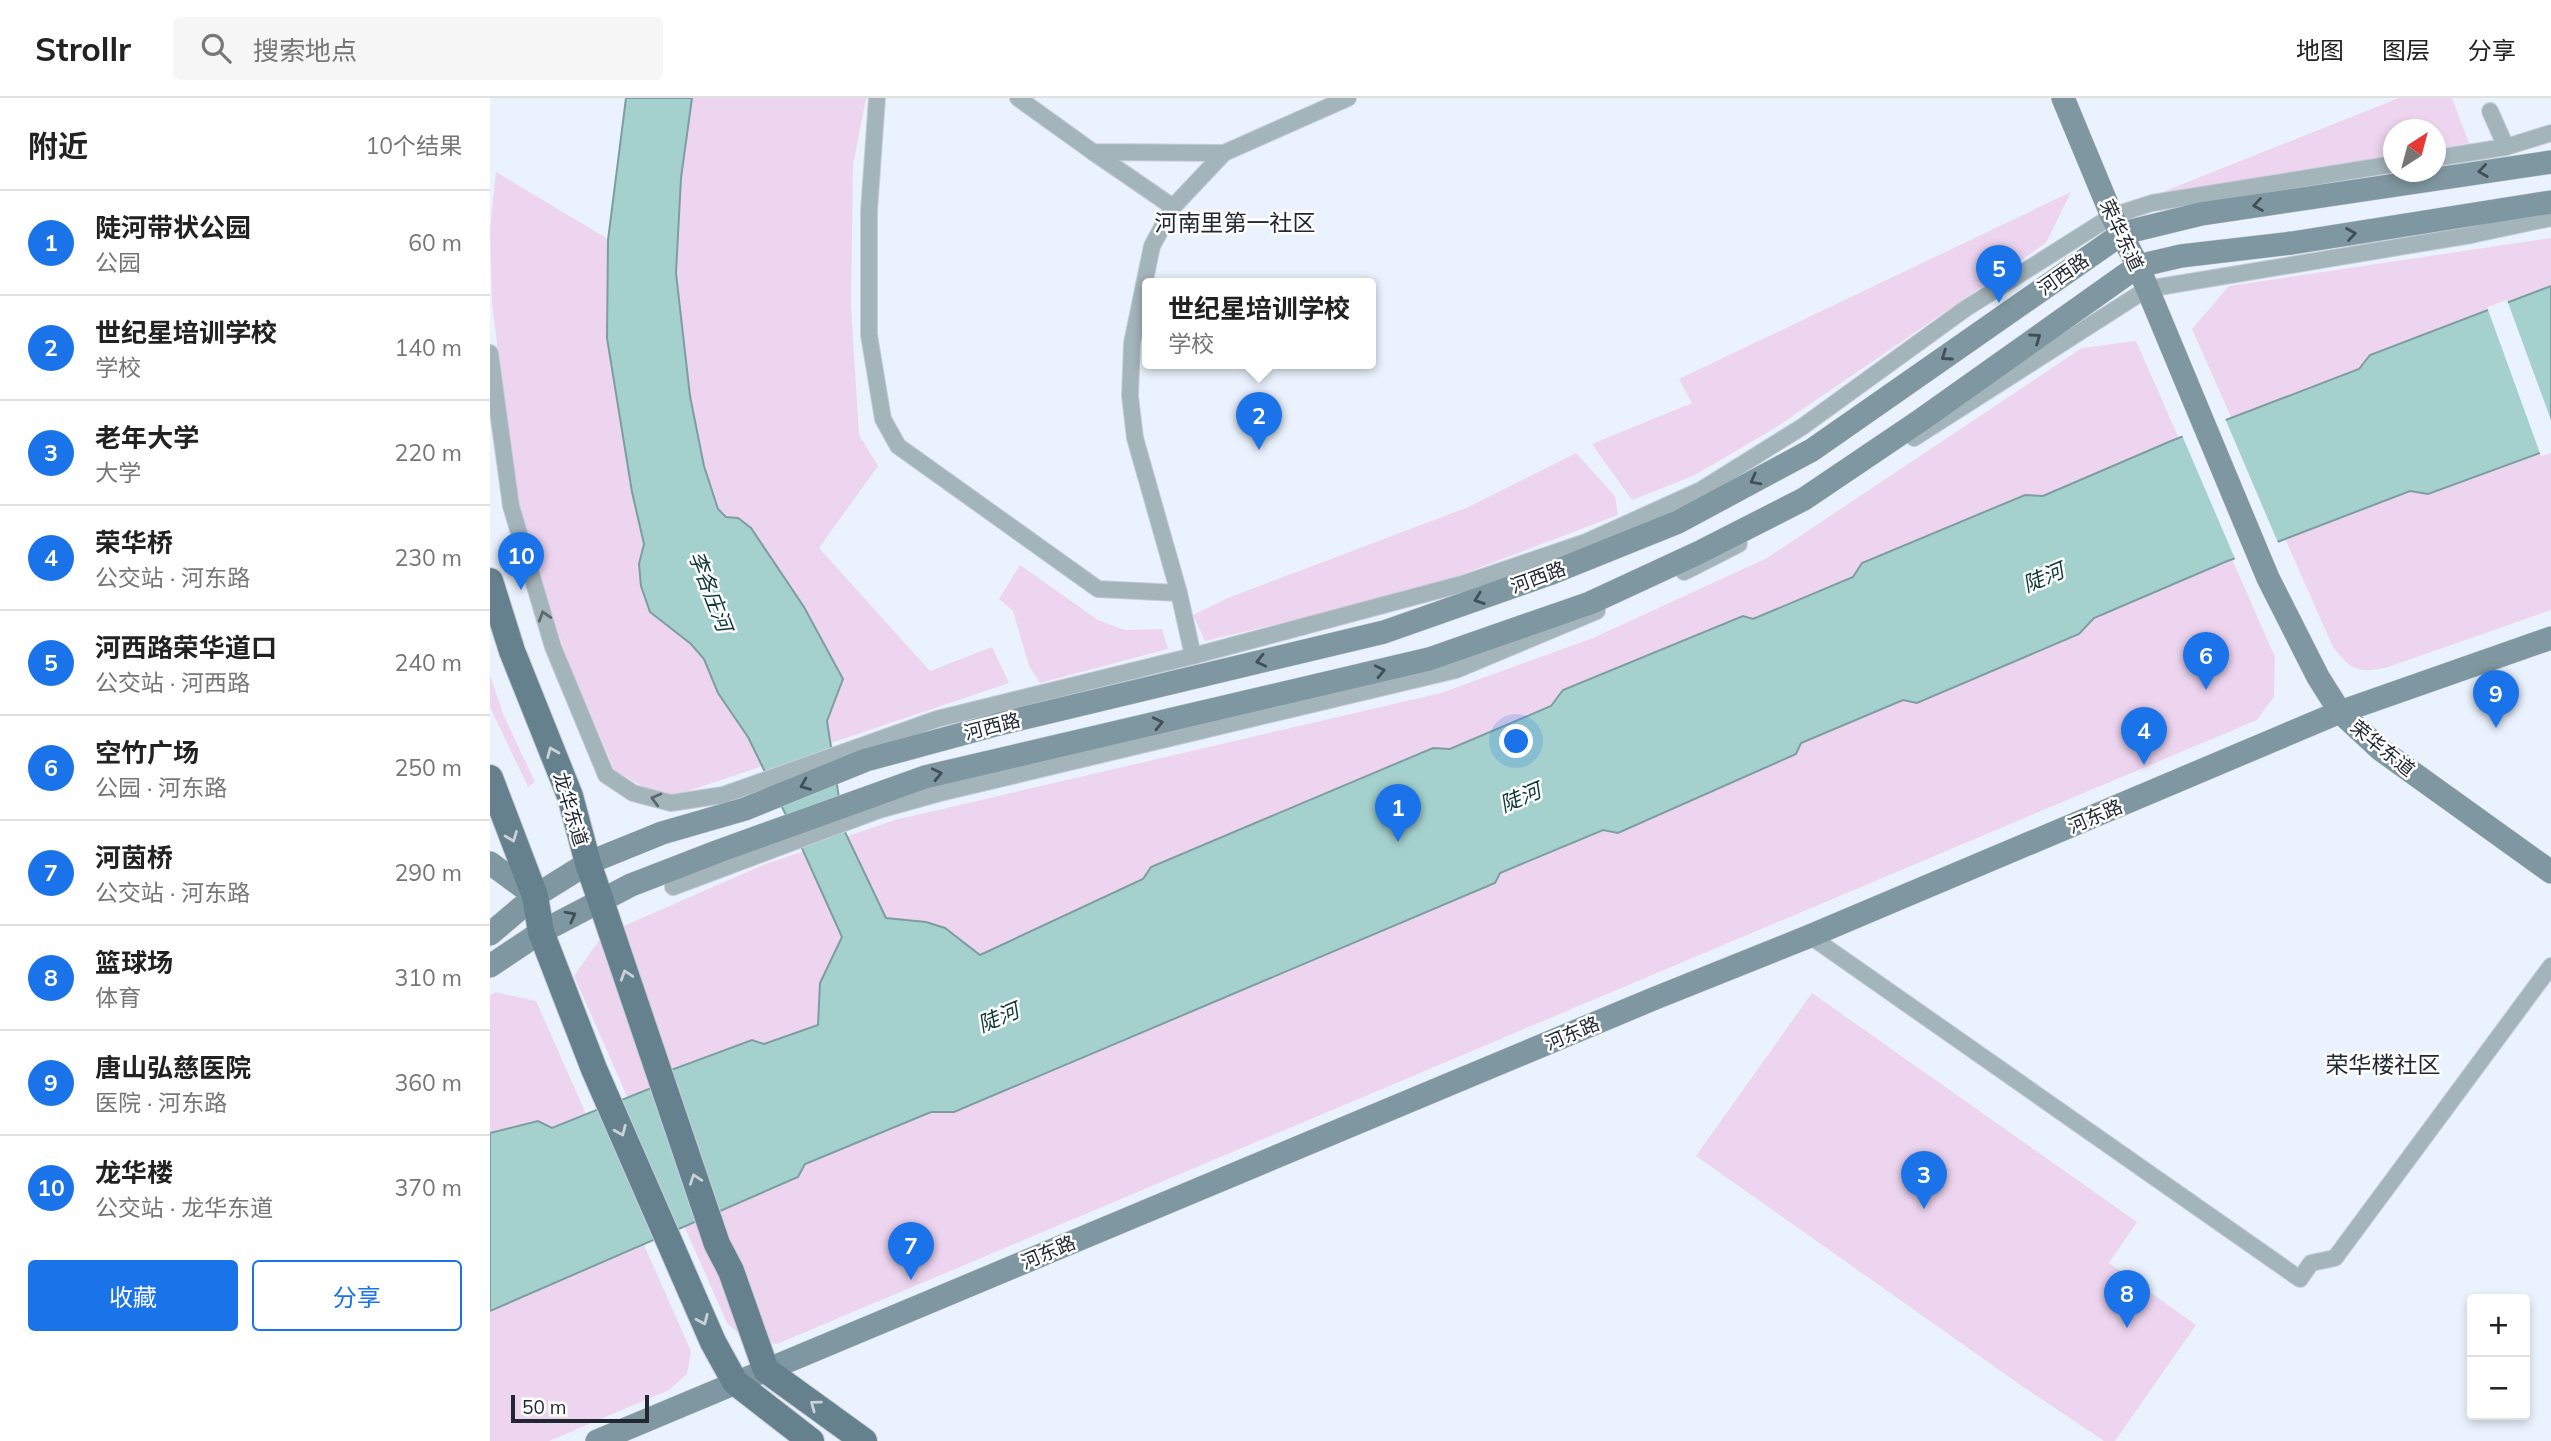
<!DOCTYPE html>
<html lang="zh">
<head>
<meta charset="utf-8">
<style>
  :root { --surface:#fff; --page:#f6f6f6; --text:#222; --muted:#767676; --line:#e0e0e0; --accent:#1a73e8 }
  body { margin:0; font-family:Mulish,"Noto Sans SC",sans-serif; background:var(--page); color:var(--text) }
  .controls { position:absolute; right:21px; bottom:21px; display:grid; overflow:hidden; border-radius:7px; box-shadow:0 4px 10px #0003 }
  .controls button { width:63px; height:63px; display:grid; place-items:center; padding:0; border:0; border-bottom:2px solid var(--line); background:var(--surface); color:var(--text); font:35px sans-serif }
  .compass { position:absolute; left:1893px; top:21px; width:63px; height:63px; border-radius:50%; background:var(--surface); box-shadow:0 4px 10px #0003; rotate:36deg }
  .scale { position:absolute; left:21px; bottom:18px; width:138px; box-sizing:border-box; padding-left:7px; border:4px solid #212833; border-top:0; font-size:19px; line-height:24px; white-space:nowrap; color:#212833; -webkit-text-stroke:5px #fff; paint-order:stroke }
  .you { position:absolute; left:1027px; top:644px; width:24px; height:24px; margin:-18px; border:5px solid #fff; border-radius:50%; background:#1a73e8; box-shadow:0 0 0 10px #1a73e833 }
  .badge { display:grid; place-items:center; width:46px; height:46px; border-radius:50%; background:var(--accent); color:#fff; font-size:23px; font-weight:700 }
  .pin { position:absolute; translate:-50% -58px; filter:drop-shadow(0 2px 4px #0008) }
  .pin::after { content:''; position:absolute; top:37px; width:24px; height:21px; background:inherit; clip-path:polygon(0 0,100% 0,50% 100%) }
  .popup { position:absolute; left:652px; top:180px; width:234px; height:91px; box-sizing:border-box; display:grid; place-content:center; border-radius:7px; background:var(--surface); filter:drop-shadow(0 2px 5px #0005); font-size:23px; white-space:nowrap; color:var(--muted) }
  .popup b { font-size:26px; color:var(--text) }
  .popup::after { content:''; position:absolute; left:50%; top:100%; margin-left:-14px; border:14px solid transparent; border-top-color:var(--surface) }
  .list { margin:0; padding:0; list-style:none }
  h2 { display:flex; justify-content:space-between; align-items:center; height:91px; margin:0; padding:0 28px; font-size:30px }
  h2 small { font-size:23px; font-weight:400; color:var(--muted) }
  .list li { display:grid; grid-template-columns:46px 1fr auto; gap:21px; align-items:center; box-sizing:border-box; height:105px; padding:0 28px; border-top:2px solid var(--line) }
  .list b { display:block; font-size:26px; white-space:nowrap }
  .list p { margin:0; font-size:23px; white-space:nowrap; color:var(--muted) }
  .list em { font-size:23px; font-style:normal; color:var(--muted) }
  .actions { display:flex; gap:14px; padding:21px 28px }
  .actions a { flex:1; padding:16px 0; border:2px solid var(--accent); border-radius:7px; text-align:center; font-size:24px; color:var(--accent) }
  .actions .main { background:var(--accent); color:#fff }
  .icon { flex:none; width:38px; height:38px; fill:none; stroke:currentColor; stroke-width:2; stroke-linecap:round; stroke-linejoin:round }
  .map { position:relative; flex:none; width:2061px; height:1343px; overflow:hidden }
  header { display:flex; align-items:center; gap:42px; box-sizing:border-box; height:98px; padding:0 35px; background:var(--surface); border-bottom:2px solid var(--line) }
  header strong { font-size:33px }
  nav { display:flex; gap:38px; margin-inline-start:auto; font-size:24px }
  .search { width:490px; height:63px; background:var(--page); display:flex; align-items:center; gap:18px; box-sizing:border-box; padding:0 24px; border-radius:7px; color:var(--muted); font-size:26px }
  main { display:flex }
  aside { flex:1; background:var(--surface) }
  .map>svg:first-child { display:block }
  .green { fill:#edd5f0 }
  .water { fill:#a4d1ce; stroke:#7d9ea0; stroke-width:2 }
  .pier { fill:#eaf2fd }
  .lines { fill:none; stroke-linecap:round; stroke-linejoin:round }
  .street-casing { stroke:#c6ced9; stroke-width:18 }
  .secondary-casing { stroke:#c6ced9; stroke-width:24 }
  .primary-casing { stroke:#c6ced9; stroke-width:28 }
  .street { stroke:#a4b4bb; stroke-width:16 }
  .secondary { stroke:#7f97a0; stroke-width:23 }
  .primary { stroke:#64818d; stroke-width:26 }
  .oneway { stroke:#424f59 }
  .oneway2 { stroke:#5c6770 }
  .oneway3 { stroke:#c9d3d7 }
  .labels { text-anchor:middle; dominant-baseline:central; stroke-width:5; stroke-linejoin:round; paint-order:stroke }
  .street-label { font-size:19px; fill:#212833; stroke:#fff }
  .water-label { font-size:21px; font-style:italic; fill:#0d3937; stroke:#fff }
  .quarter-label { font-size:23px; fill:#212833; stroke:#fff }
</style>
</head>
<body>
<header>
<strong>Strollr</strong>
<div class="search"><svg class="icon" aria-label="search" viewBox="0 0 24 24"><circle cx="10" cy="10" r="6"/><path d="M15 15l6 6"/></svg>搜索地点</div>
<nav><a>地图</a><a>图层</a><a>分享</a></nav>
</header>
<main>
<aside>
<h2>附近<small>10个结果</small></h2>
<ul class="list">
<li><span class="badge">1</span><div><b>陡河带状公园</b><p>公园</p></div><em>60 m</em></li>
<li><span class="badge">2</span><div><b>世纪星培训学校</b><p>学校</p></div><em>140 m</em></li>
<li><span class="badge">3</span><div><b>老年大学</b><p>大学</p></div><em>220 m</em></li>
<li><span class="badge">4</span><div><b>荣华桥</b><p>公交站 · 河东路</p></div><em>230 m</em></li>
<li><span class="badge">5</span><div><b>河西路荣华道口</b><p>公交站 · 河西路</p></div><em>240 m</em></li>
<li><span class="badge">6</span><div><b>空竹广场</b><p>公园 · 河东路</p></div><em>250 m</em></li>
<li><span class="badge">7</span><div><b>河茵桥</b><p>公交站 · 河东路</p></div><em>290 m</em></li>
<li><span class="badge">8</span><div><b>篮球场</b><p>体育</p></div><em>310 m</em></li>
<li><span class="badge">9</span><div><b>唐山弘慈医院</b><p>医院 · 河东路</p></div><em>360 m</em></li>
<li><span class="badge">10</span><div><b>龙华楼</b><p>公交站 · 龙华东道</p></div><em>370 m</em></li>
</ul>
<div class="actions"><a class="main">收藏</a><a>分享</a></div>
</aside>
<div class="map">
<svg width="2061" height="1343" viewBox="0 0 2061 1343">
  <rect width="100%" height="100%" fill="#eaf2fd"/>
  <g class="green">
    <path d="M136,0h240l-13,67 -2,141 8,129 19,31 -59,82 111,123 62,-24 17,36 -344,116 -50,-28 -40,-93 -39,-104 -22,-87 -22,-185 -2,-72 6,-58 112,67z"/>
    <path d="M1909,0h53l17,45 -33,6v-19h-42l-1,26 -226,41 -2,-6z"/>
    <path d="M1581,94l-25,51 -271,185 -80,47 -63,25 -40,-56 100,-41 -13,-24z"/>
    <path d="M2061,140v372l-163,57c-30,7 -36,4 -55,-20l-141,-318 37,-43z"/>
    <path d="M1646,243l139,316 -1,40 -17,23 -1480,624 -31,-4 -19,-17 -153,-347 29,-41 160,-70 132,-45 546,-127 152,-55 174,-80 315,-210z"/>
    <path d="M1086,355l39,43 3,19 -163,62 -130,36 -120,28 -12,-26 35,-17 238,-90z"/>
    <path d="M530,467l78,55 27,10 37,-1 6,20 -128,34 -11,-17 -16,-55 -14,-12z"/>
    <path d="M0,577l13,39 32,68 -7,5 -38,-80z"/>
    <path d="M5,894l41,9 155,350 -4,23 -18,16 -120,51h-59v-445z"/>
    <path d="M1322,895l325,229 -28,41 87,62 -81,116h-11l-82,-55 -326,-230z"/>
  </g>
  <path class="water" d="M136,0h66l-11,80 -5,95 14,123 14,70 14,43 8,8 12,1 13,10 53,79 39,72 -16,42 17,109 42,88 40,4 19,6 35,27 163,-76 8,-12 282,-119 17,1 101,-43 12,-16 180,-74 10,3 100,-42 9,-14 163,-68 18,1 128,-55 188,-72 11,-14 181,-69v163l-123,45 -18,-3 -185,71 -131,56 -15,16 -162,69 -14,-3 -102,43 -5,11 -178,79 -15,-3 -103,43 -5,10 -541,229h-23l-126,52 -7,13 -308,134v-178l48,-12 14,7 102,-41 9,-14 89,-33 12,4 54,-19 2,-42 22,-46 -41,-91 -53,-109 -30,-44 -14,-34 -13,-15 -41,-32 -9,-26 -2,-22 5,-20 -12,-52 -25,-154 1,-98z"/>
  <g class="pier">
    <path d="M2017,202l44,120v33l-10,3 -54,-149z"/>
    <path d="M1734,318l55,129 -43,16 -55,-128z"/>
  </g>
  <g class="lines">
    <g class="street-casing">
      <g id="street">
        <path d="M387,0l-8,113v124l14,84 15,27 200,143 81,4"/>
        <path d="M528,0l75,54 131,1 124,-55"/>
        <path d="M2000,13l16,36"/>
        <path d="M603,54l80,55"/>
        <path d="M1946,60l70,-11 45,-14"/>
        <path d="M0,255l21,153 42,141 53,128 27,18 38,10 52,-8 214,-76 256,-63 269,-72 124,-42 115,-52 101,-63 163,-118 147,-93 40,-13 242,-39"/>
        <path d="M1424,340l233,-149 324,-54 80,-17"/>
        <path d="M1194,474l55,-28"/>
        <path d="M703,558l-14,-63 -44,-155 -5,-42 2,-53 20,-97 21,-39 51,-54"/>
        <path d="M183,789l206,-77 61,-17 516,-123 141,-59"/>
        <path d="M1320,838l490,343 11,-16 24,-5 216,-292"/>
      </g>
    </g>
    <g class="secondary-casing">
      <g id="secondary">
        <path d="M1573,0l49,118 26,50 130,312 50,99 22,35 41,38 170,122"/>
        <path d="M0,765l45,33"/>
        <path d="M0,836l45,-38 53,-33 74,-30 83,-24 121,-49 133,-36 385,-92 165,-58 129,-52 134,-72 311,-217 78,-19 350,-52"/>
        <path d="M0,868l51,-34 90,-47 88,-34 206,-74 504,-118 161,-56 108,-50 106,-54 117,-79 217,-154 43,-10 111,-13 259,-41"/>
        <path d="M107,1343l1056,-442 157,-63 530,-224 211,-74"/>
      </g>
    </g>
    <g class="primary-casing">
      <g id="primary">
        <path d="M0,483l22,70 58,145 18,67 129,381 14,27 35,99 98,71"/>
        <path d="M0,680l45,118 6,36 53,137 119,273 22,40 76,59"/>
      </g>
    </g>
    <use href="#street" class="street"/>
    <use href="#secondary" class="secondary"/>
    <use href="#primary" class="primary"/>
  </g>
  <defs><path id="oneway-chevron" d="M-2-3.5L2.5 0L-2 3.5" fill="none" stroke-width="1.6" stroke-linecap="round" stroke-linejoin="round" transform="scale(1.75)"/></defs>
  <g class="oneway">
    <use href="#oneway-chevron" transform="translate(1993 73) rotate(172)"/>
    <use href="#oneway-chevron" transform="translate(1768 107) rotate(171)"/>
    <use href="#oneway-chevron" transform="translate(1861 136) rotate(-9)"/>
    <use href="#oneway-chevron" transform="translate(1546 240) rotate(-35)"/>
    <use href="#oneway-chevron" transform="translate(1456 258) rotate(145)"/>
    <use href="#oneway-chevron" transform="translate(1265 382) rotate(152)"/>
    <use href="#oneway-chevron" transform="translate(989 501) rotate(161)"/>
    <use href="#oneway-chevron" transform="translate(771 563) rotate(167)"/>
    <use href="#oneway-chevron" transform="translate(890 573) rotate(-13)"/>
    <use href="#oneway-chevron" transform="translate(668 625) rotate(-13)"/>
    <use href="#oneway-chevron" transform="translate(447 676) rotate(-13)"/>
    <use href="#oneway-chevron" transform="translate(315 687) rotate(158)"/>
    <use href="#oneway-chevron" transform="translate(81 818) rotate(-28)"/>
  </g>
  <g class="oneway2">
    <use href="#oneway-chevron" transform="translate(54 518) rotate(-107)"/>
    <use href="#oneway-chevron" transform="translate(166 701) rotate(-165)"/>
  </g>
  <g class="oneway3">
    <use href="#oneway-chevron" transform="translate(62 654) rotate(-112)"/>
    <use href="#oneway-chevron" transform="translate(22 739) rotate(69)"/>
    <use href="#oneway-chevron" transform="translate(136 877) rotate(-108)"/>
    <use href="#oneway-chevron" transform="translate(131 1033) rotate(67)"/>
    <use href="#oneway-chevron" transform="translate(205 1081) rotate(-109)"/>
    <use href="#oneway-chevron" transform="translate(213 1222) rotate(66)"/>
    <use href="#oneway-chevron" transform="translate(325 1307) rotate(-144)"/>
  </g>
  <g class="labels">
    <g class="street-label">
      <text transform="translate(1632 137) rotate(65)">荣华东道</text>
      <text transform="translate(1573 176) rotate(-35)">河西路</text>
      <text transform="translate(1048 479) rotate(-20)">河西路</text>
      <text transform="translate(502 628) rotate(-14)">河西路</text>
      <text transform="translate(1893 650) rotate(39)">荣华东道</text>
      <text transform="translate(81 711) rotate(73)">龙华东道</text>
      <text transform="translate(1605 718) rotate(-23)">河东路</text>
      <text transform="translate(1082 935) rotate(-23)">河东路</text>
      <text transform="translate(558 1154) rotate(-23)">河东路</text>
    </g>
    <g class="water-label">
      <text transform="translate(1553 479) rotate(-23)">陡河</text>
      <text transform="translate(221 493) rotate(69)">李各庄河</text>
      <text transform="translate(1030 699) rotate(-23)">陡河</text>
      <text transform="translate(508 919) rotate(-23)">陡河</text>
    </g>
    <g class="quarter-label">
      <text x="745" y="124">河南里第一社区</text>
      <text x="1893" y="966">荣华楼社区</text>
    </g>
  </g>
</svg>
<div class="controls">
<button>+</button>
<button>−</button>
</div>
<svg class="compass" viewBox="-18 -18 36 36"><path d="M0-13l5 13h-10z" fill="#e53935"/><path d="M0 13l5-13h-10z" fill="#767676"/></svg>
<div class="scale">50 m</div>
<div class="you"></div>
<div class="pin badge" style="left:908px;top:744px">1</div>
<div class="pin badge" style="left:769px;top:352px">2</div>
<div class="popup"><b>世纪星培训学校</b>学校</div>
<div class="pin badge" style="left:1434px;top:1111px">3</div>
<div class="pin badge" style="left:1654px;top:667px">4</div>
<div class="pin badge" style="left:1509px;top:205px">5</div>
<div class="pin badge" style="left:1716px;top:592px">6</div>
<div class="pin badge" style="left:421px;top:1182px">7</div>
<div class="pin badge" style="left:1637px;top:1230px">8</div>
<div class="pin badge" style="left:2006px;top:630px">9</div>
<div class="pin badge" style="left:31px;top:492px">10</div>
</div>
</main>
</body>
</html>
